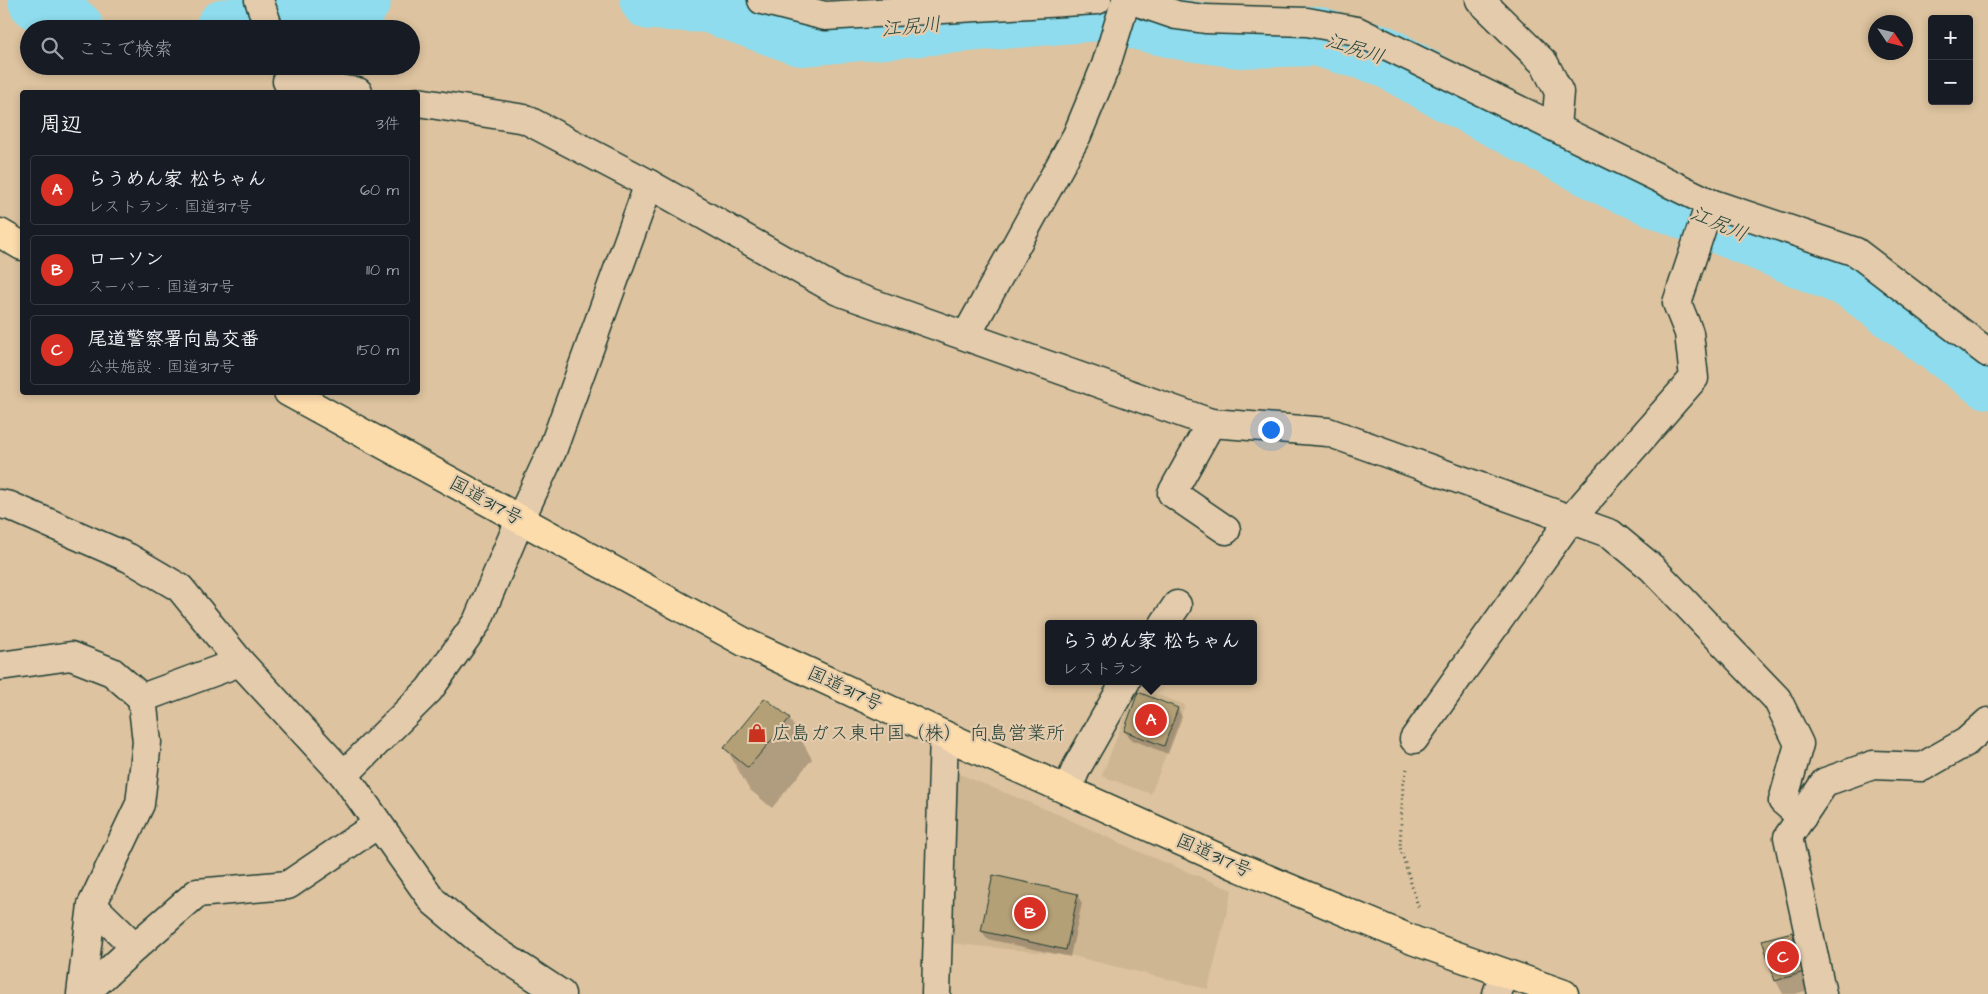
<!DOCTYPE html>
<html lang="ja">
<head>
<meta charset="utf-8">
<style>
  :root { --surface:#171b24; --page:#242831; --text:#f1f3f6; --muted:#9ea1a6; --line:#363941; --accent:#d93025 }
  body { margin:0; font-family:"Architects Daughter","Klee One",sans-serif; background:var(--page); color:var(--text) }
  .controls { position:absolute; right:15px; top:15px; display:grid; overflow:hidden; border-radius:5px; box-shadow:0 2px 8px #0003 }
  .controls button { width:45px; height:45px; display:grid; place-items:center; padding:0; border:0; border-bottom:1px solid var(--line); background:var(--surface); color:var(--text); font:25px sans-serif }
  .compass { position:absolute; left:1868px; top:15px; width:45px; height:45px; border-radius:50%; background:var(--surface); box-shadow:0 2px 8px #0003; rotate:125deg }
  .you { position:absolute; left:1270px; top:429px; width:18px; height:18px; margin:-12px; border:4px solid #fff; border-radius:50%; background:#1a73e8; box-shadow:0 0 0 8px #1a73e833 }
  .badge { display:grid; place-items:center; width:32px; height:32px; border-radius:50%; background:var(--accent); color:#fff; font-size:16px; font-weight:700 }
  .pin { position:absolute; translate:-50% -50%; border:2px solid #fff; box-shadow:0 1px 5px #0006 }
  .popup { position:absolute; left:1045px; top:620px; width:212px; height:65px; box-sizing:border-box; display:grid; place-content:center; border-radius:5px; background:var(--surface); filter:drop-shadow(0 1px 4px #0005); font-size:16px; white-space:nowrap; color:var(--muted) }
  .popup b { font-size:19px; color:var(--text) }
  .popup::after { content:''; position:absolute; left:50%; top:100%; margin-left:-10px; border:10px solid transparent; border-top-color:var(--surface) }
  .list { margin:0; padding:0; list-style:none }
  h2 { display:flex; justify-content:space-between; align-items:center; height:65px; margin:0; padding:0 20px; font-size:21px }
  h2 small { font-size:16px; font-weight:400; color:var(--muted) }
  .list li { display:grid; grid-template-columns:32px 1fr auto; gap:15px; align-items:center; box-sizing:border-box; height:70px; margin:0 10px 10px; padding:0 10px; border:1px solid var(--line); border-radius:5px }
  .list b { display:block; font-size:19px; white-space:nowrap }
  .list p { margin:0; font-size:16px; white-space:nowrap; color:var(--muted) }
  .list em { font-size:16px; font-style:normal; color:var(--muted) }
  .icon { flex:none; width:28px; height:28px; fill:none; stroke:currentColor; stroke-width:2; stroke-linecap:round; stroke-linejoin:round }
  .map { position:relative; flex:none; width:1988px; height:994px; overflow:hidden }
  .search { position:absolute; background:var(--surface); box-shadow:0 2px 8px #0003; left:20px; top:20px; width:400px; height:55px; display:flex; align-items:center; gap:12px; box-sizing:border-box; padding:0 18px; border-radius:28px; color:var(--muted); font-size:19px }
  .panel { position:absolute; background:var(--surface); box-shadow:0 2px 8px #0003; left:20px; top:90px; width:400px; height:305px; border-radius:5px }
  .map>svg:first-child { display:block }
  .built { fill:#cdb691 }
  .shadow { fill:#0003 }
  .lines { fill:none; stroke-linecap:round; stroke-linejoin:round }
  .river { stroke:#8edced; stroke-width:60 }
  .building { fill:#b4a076; stroke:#1f3d34 }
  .street-casing { stroke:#1f3d34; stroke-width:31 }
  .highway-casing { stroke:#1f3d34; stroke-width:31 }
  .path { stroke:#1f3d34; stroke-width:3; stroke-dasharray:1 4; stroke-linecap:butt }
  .street { stroke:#e4cbac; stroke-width:28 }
  .highway { stroke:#fddcac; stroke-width:28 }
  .labels { text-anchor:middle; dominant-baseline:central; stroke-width:4.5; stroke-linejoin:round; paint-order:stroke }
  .street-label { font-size:19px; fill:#1f3d34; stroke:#e4cbac }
  .poi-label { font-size:19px; fill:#1f3d34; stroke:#e4cbac; text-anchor:start }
  .water-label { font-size:20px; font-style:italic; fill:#25453d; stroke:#e4cbac }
</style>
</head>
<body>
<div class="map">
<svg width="1988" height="994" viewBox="0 0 1988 994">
  <rect width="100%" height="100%" fill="#ddc39f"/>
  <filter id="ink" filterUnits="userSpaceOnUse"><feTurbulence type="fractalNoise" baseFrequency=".02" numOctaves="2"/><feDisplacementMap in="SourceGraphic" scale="10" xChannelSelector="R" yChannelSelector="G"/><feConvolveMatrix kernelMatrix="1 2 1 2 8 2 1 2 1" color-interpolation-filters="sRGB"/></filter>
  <g filter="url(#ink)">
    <g class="built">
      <path d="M1136,687l49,18 -34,89 -49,-18z"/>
      <path d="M954,772l103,42 87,40 88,36 -24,99 -135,-33 -122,-13z"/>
    </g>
    <g class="shadow">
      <path d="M1178,709l4,8 -14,37 -38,-15 -5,-8z"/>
      <path d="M789,718l23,41 -40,49 -23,-19 -23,-41z"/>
      <path d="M1077,895l5,8 -12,54 -83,-18 -5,-8z"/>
      <path d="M1791,933l9,16 12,40 -17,5h-12l-7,-13z"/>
    </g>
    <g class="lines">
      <g class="river">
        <path d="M38,0l36,29"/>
        <path d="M650,0l59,3 92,33 297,-25 84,19 58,8 76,-2 68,20 53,30 180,95 237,99 134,99"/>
        <path d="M225,29l59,-10 77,-19"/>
      </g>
    </g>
    <g class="building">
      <path d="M1138,692l40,16 -14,38 -40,-15z"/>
      <path d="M765,698l25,20 -42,50 -24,-20z"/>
      <path d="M993,875l85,19 -12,56 -85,-19z"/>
      <path d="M1792,932l12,40 -29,9 -13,-41z"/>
    </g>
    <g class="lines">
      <g class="street-casing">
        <g id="street">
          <path d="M259,0l10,29"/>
          <path d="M762,0l63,16 272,-16"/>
          <path d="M1132,0l44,15 29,4 102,3 50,9 353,172 146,49 132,101"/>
          <path d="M1480,0l64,63 15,29 -3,35"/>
          <path d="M287,81l71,11"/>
          <path d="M418,102l107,17 124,65 189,107 373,132 117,9 283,102 41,34 125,131 22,45 -16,57 19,16"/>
          <path d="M966,336l111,-201 29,-70 20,-65"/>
          <path d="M1211,423l-39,70 54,37"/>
          <path d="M0,504l10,2 119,52 51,30 60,74"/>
          <path d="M1164,624l13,-19"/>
          <path d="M0,666l71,-10 41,16 30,26 5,44 -7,62 -48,101 43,42 62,-54 91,-8 90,-61"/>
          <path d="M142,698l98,-36 104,113 89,126 49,41 79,52"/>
          <path d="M1414,739l156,-219 124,-142 -5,-45 -12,-30 33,-100"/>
          <path d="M344,775l85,-85 48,-68 43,-102 32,-69 97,-267"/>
          <path d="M1067,790l10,-23 49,-86"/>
          <path d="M81,994l11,-89"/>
          <path d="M84,994l51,-47"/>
          <path d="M936,994l8,-259"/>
          <path d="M1497,994l7,-21"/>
          <path d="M1822,994l-34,-157 37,-55 48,-17 49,2 44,-25 22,-20"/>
        </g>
      </g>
      <g class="highway-casing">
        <g id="highway">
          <path d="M0,233l22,13"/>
          <path d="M288,392l456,250 200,93 297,133 174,73 149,53"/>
        </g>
      </g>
      <path class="path" d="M1407,769l-4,15 -3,63 19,62"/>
      <use href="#street" class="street"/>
      <use href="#highway" class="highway"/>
    </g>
  </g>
  <defs>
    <g id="shop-bare" transform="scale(1.5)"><path d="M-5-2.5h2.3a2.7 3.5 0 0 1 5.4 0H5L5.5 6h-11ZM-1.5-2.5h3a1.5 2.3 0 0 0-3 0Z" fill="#c8321e" stroke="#e4cbac" stroke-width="2.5" paint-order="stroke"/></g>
  </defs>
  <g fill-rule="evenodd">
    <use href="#shop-bare" x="757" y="733"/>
  </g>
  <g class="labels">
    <g class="street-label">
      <text transform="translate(486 501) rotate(29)">国道317号</text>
      <text transform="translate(845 689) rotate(25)">国道317号</text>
      <text transform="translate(1214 856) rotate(24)">国道317号</text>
    </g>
    <g class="poi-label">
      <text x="772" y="733">広島ガス東中国（株） 向島営業所</text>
    </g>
    <g class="water-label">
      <text transform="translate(911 27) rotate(-5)">江尻川</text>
      <text transform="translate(1355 49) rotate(18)">江尻川</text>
      <text transform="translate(1719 224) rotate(23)">江尻川</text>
    </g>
  </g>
</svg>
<div class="controls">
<button>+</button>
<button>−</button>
</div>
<svg class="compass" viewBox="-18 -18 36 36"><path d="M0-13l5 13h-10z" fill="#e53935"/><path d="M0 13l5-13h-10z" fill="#9ea1a6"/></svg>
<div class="you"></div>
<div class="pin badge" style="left:1151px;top:720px">A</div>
<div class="popup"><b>らうめん家 松ちゃん</b>レストラン</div>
<div class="pin badge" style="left:1030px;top:913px">B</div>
<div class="pin badge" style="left:1783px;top:957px">C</div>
<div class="search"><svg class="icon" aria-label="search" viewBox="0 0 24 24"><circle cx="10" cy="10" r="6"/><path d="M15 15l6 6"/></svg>ここで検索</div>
<section class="panel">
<h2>周辺<small>3件</small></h2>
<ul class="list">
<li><span class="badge">A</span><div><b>らうめん家 松ちゃん</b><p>レストラン · 国道317号</p></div><em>60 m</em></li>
<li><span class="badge">B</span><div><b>ローソン</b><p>スーパー · 国道317号</p></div><em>110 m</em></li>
<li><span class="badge">C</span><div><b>尾道警察署向島交番</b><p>公共施設 · 国道317号</p></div><em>150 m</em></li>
</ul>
</section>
</div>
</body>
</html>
